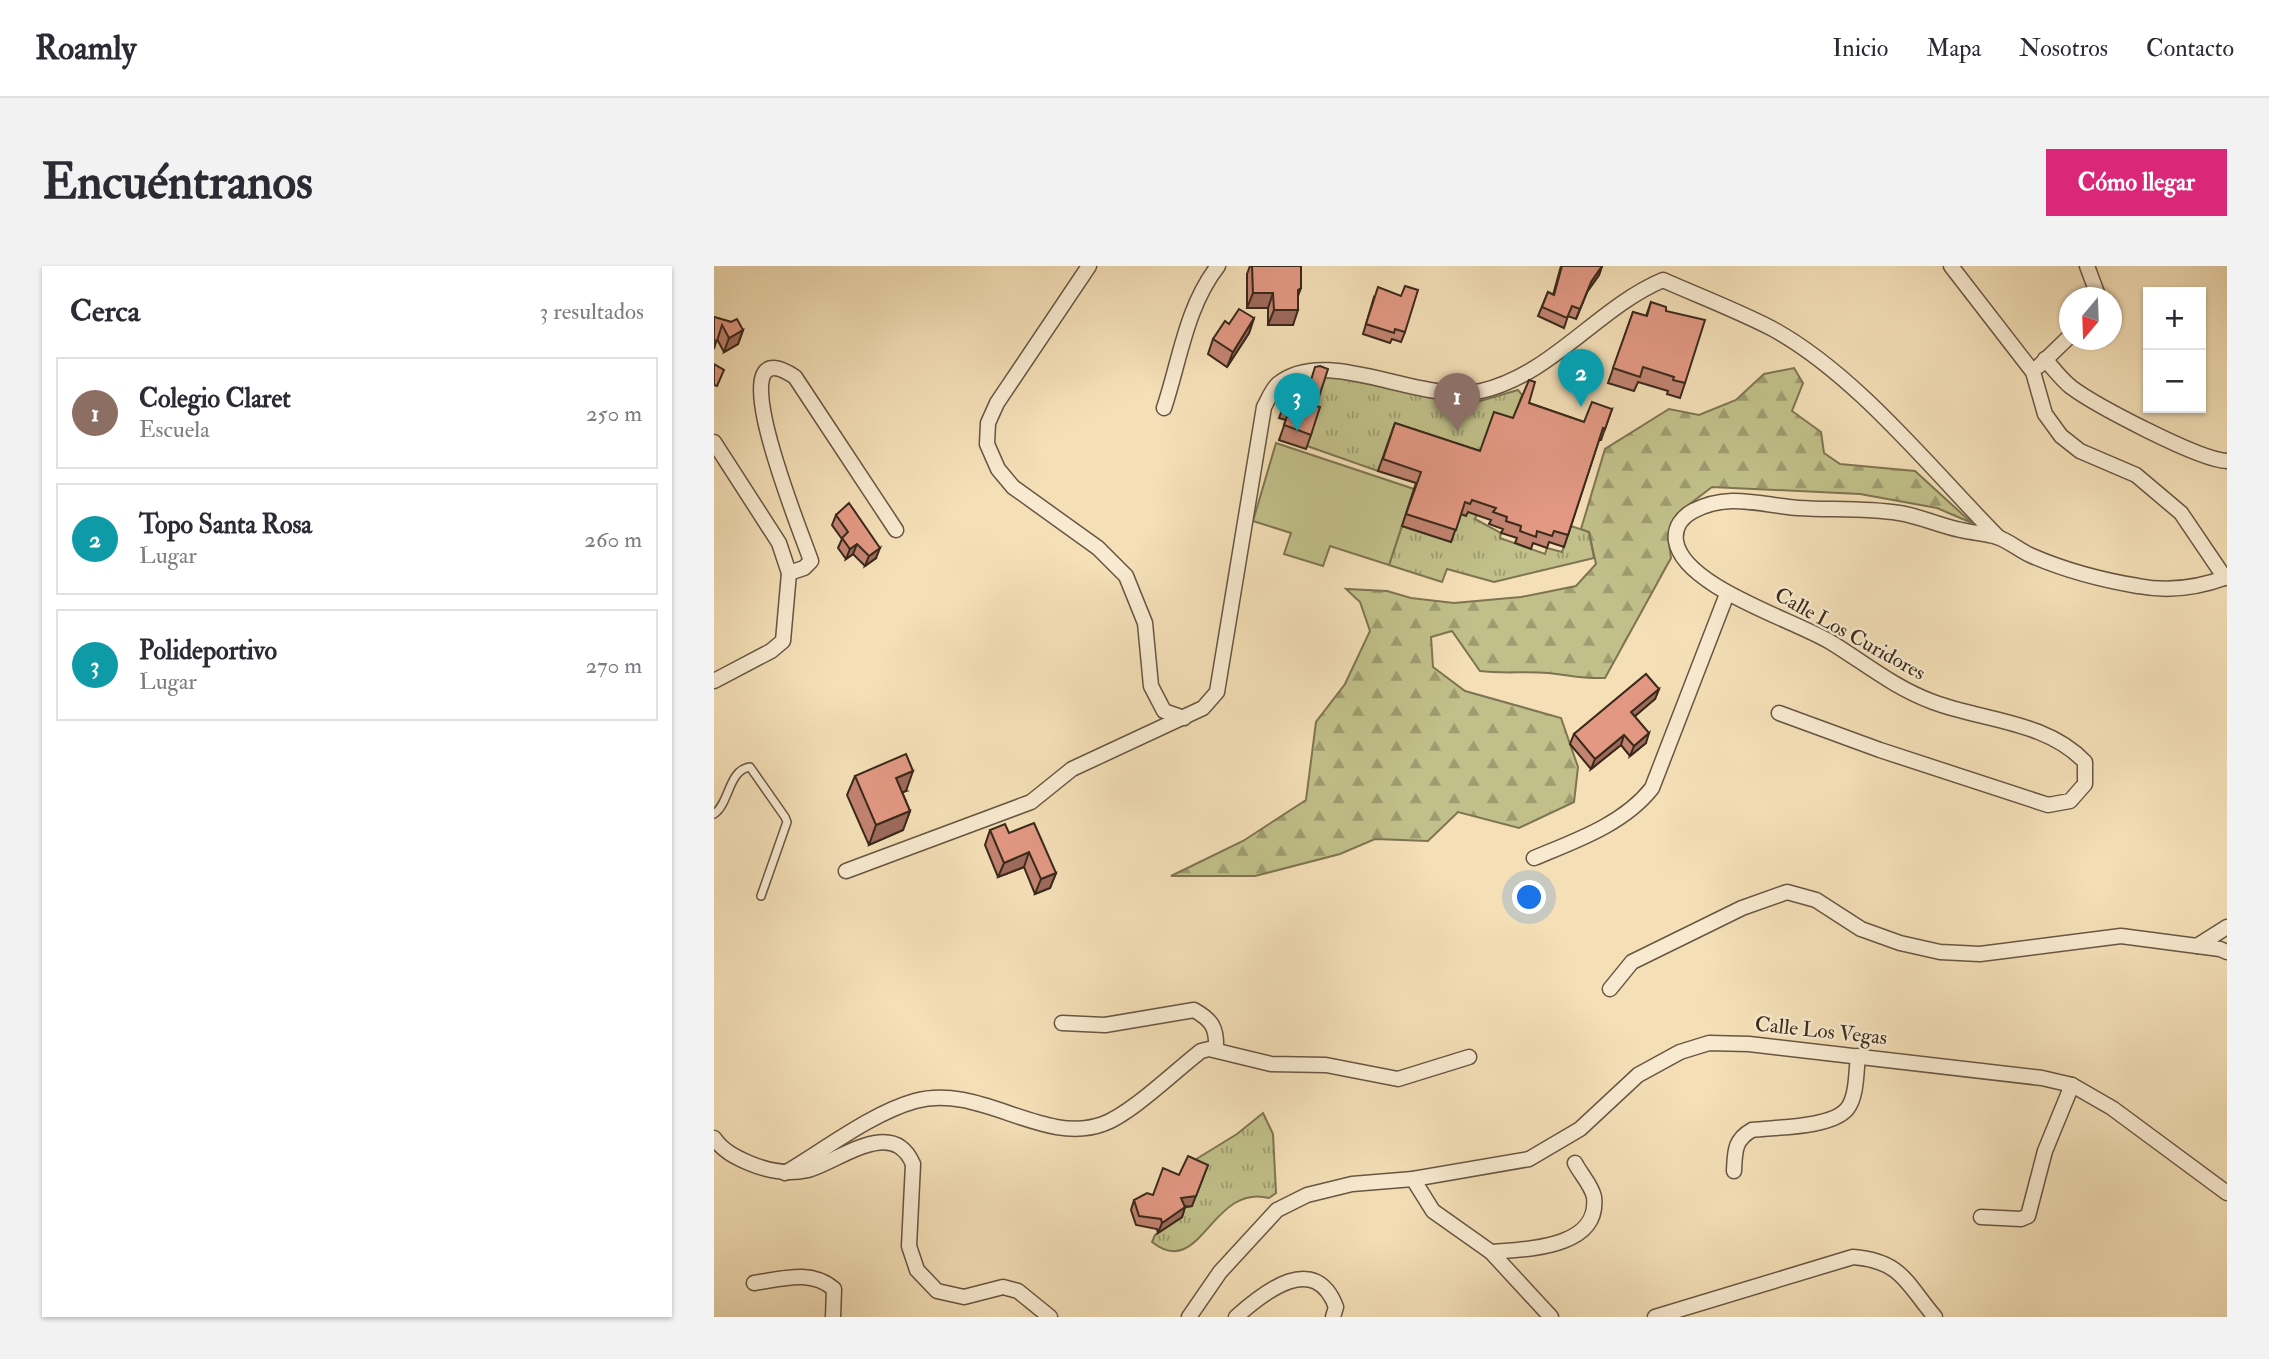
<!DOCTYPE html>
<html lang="es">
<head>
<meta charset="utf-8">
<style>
  :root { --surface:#fff; --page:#f2f2f3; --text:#2b2b33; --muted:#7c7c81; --line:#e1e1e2; --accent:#db2777 }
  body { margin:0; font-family:"IM FELL Double Pica",serif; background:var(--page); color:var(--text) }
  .controls { position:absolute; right:21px; top:21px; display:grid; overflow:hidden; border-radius:0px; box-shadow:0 2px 5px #0004 }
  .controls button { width:63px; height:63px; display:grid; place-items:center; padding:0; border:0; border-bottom:2px solid var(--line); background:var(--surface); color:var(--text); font:35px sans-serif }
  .compass { position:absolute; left:1345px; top:21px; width:63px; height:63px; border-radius:50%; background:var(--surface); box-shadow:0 2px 5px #0004; rotate:199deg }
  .you { position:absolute; left:816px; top:632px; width:24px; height:24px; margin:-18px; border:5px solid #fff; border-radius:50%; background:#1a73e8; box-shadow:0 0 0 10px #1a73e833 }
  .badge { display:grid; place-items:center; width:46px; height:46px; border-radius:50%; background:var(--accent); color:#fff; font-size:23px; font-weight:700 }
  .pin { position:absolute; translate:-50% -58px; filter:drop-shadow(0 2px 4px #0008) }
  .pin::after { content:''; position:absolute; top:37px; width:24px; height:21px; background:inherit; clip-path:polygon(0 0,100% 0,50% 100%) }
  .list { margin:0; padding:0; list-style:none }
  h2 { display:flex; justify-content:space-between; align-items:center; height:91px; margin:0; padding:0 28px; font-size:30px }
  h2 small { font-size:23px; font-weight:400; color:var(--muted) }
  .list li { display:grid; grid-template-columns:46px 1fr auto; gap:21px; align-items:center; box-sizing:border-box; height:112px; margin:0 14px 14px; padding:0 14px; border:2px solid var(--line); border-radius:0px }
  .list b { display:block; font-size:26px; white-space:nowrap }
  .list p { margin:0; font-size:23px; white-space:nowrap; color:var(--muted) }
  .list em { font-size:23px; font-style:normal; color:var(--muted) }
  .map { position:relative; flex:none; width:1513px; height:1051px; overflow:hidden; border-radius:0px }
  header { display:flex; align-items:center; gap:42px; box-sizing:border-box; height:98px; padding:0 35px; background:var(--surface); border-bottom:2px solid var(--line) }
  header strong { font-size:33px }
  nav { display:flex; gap:38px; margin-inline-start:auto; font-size:24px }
  .intro { display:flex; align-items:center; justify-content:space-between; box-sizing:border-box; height:168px; padding:0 42px }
  h1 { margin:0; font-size:49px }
  .button { padding:18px 32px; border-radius:0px; background:var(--accent); color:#fff; font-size:24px; font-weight:700 }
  main { display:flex; gap:42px; padding:0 42px }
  aside { flex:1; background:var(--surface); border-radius:0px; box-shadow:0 2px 5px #0004 }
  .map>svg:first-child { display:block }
  .grass { fill:url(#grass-tufts); stroke:#7e7452; stroke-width:2 }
  .forest { fill:url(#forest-firs); stroke:#7e7452; stroke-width:2 }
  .pitch { fill:#c1c08a; stroke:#7e7452; stroke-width:2 }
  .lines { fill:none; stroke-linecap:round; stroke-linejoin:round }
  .lane-casing { stroke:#685642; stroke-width:10 }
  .street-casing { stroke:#685642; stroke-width:17 }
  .lane { stroke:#f8ead0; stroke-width:7 }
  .street { stroke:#f8ead0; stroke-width:14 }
  .wall { fill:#c28371; stroke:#3a291b; stroke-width:2 }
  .shaded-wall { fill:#9e6a5c; stroke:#3a291b; stroke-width:2 }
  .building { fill:#e29883; stroke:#3a291b; stroke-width:2 }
  .labels { text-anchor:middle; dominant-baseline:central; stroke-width:5; stroke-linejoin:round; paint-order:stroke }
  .street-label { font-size:21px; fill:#3a291b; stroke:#f8ead0 }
</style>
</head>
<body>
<header>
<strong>Roamly</strong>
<nav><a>Inicio</a><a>Mapa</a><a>Nosotros</a><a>Contacto</a></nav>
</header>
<div class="intro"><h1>Encuéntranos</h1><a class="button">Cómo llegar</a></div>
<main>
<aside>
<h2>Cerca<small>3 resultados</small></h2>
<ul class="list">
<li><span class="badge" style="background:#8d6e63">1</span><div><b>Colegio Claret</b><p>Escuela</p></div><em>250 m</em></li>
<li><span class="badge" style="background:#0f9aa8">2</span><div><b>Topo Santa Rosa</b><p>Lugar</p></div><em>260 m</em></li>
<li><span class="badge" style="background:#0f9aa8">3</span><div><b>Polideportivo</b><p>Lugar</p></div><em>270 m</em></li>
</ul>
</aside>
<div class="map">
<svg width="1513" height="1051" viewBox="0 0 1513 1051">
  <defs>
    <pattern id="grass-tufts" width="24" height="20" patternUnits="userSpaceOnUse" patternTransform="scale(1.75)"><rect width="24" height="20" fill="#c1c08a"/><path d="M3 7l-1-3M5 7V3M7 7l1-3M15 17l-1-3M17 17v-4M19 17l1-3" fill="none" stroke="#9e9c70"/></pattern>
    <pattern id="forest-firs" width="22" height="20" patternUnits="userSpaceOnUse" patternTransform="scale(1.75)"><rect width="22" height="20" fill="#c1c08a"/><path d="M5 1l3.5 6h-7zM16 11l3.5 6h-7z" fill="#9e9c70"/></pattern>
  </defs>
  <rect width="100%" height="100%" fill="#f4dfb7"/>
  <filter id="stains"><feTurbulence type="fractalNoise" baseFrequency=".00286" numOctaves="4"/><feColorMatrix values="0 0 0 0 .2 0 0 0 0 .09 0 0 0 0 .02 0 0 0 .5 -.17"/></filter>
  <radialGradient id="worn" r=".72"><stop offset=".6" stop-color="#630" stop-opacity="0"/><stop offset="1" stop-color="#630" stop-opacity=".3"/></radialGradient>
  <g class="grass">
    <path d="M593,105l127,27 43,4 41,-12 4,5 -13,35 -35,39 -96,2 -71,-25 -2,-51 -20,-8z"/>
    <path d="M756,240l9,3 -4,10 26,14 -1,5 45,16 2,-6 15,4 9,-26 18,6 5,26 -100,24 -47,-13 -5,13 -53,-17 13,-39 49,16 9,-28z"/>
    <path d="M549,847l10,21 3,59 -7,5c-58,-15 -68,83 -117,44l3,-7 26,-18 4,-51 52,-32z"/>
  </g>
  <path class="forest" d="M1080,102l9,15 -11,28 29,21 3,21 16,11 75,7 57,52 -35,-15 -77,-14 -148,-7 -30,23 -14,25 3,23 -66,120c-24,1 -35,-3 -57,-5 -23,-2 -45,1 -68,-2l-28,-40 -21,6 2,30 32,24 96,27 17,49 -4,35 -55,26 -61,-16 -30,29 -53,-2 -35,15 -85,22h-84l72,-35 63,-41 10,-78 29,-38 25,-53 -10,-29 -14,-13 41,2 24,7 43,5 67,-6 55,-11 20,-22 -7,-32 -8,-3 24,-80 64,-40 30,6 37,-15 28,-26z"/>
  <path class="pitch" d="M562,177l138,46 -25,76 -59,-19 -7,20 -39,-12 7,-21 -38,-12z"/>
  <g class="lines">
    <g class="lane-casing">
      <path id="lane" d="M0,548c16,-11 14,-44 36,-47l35,50 2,5 -26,74"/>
    </g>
    <g class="street-casing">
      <g id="street">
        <path d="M375,0l-92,137 -9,20 -1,21 11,25 15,18 85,61 28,28 19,47 6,63 13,25 20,7"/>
        <path d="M1237,0l82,106 12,42 16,22 19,15 56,24 45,38 44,65"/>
        <path d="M1373,0l12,32"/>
        <path d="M1331,93c8,9 16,20 26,28 24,18 128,73 156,74"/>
        <path d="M1325,100l31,-30"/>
        <path d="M450,142c16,-48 22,-101 54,-142"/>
        <path d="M0,176l65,101 10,30 -6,68 -12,10 -57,30"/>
        <path d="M75,307l15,-5 7,-7c-9,-27 -97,-239 -16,-184l101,153"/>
        <path d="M1065,447l101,37 168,55 22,-4 15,-17v-22c-39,-41 -101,-41 -152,-60 -38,-14 -67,-38 -101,-59 -37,-23 -149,-56 -156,-102 -2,-14 6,-24 17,-30 36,-19 67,-6 105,-3 34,2 67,0 101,5 21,3 41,13 62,17 12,3 25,3 36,7 12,4 22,13 33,18 34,15 72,25 108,31 31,6 60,2 89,-9"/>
        <path d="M820,592c41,-17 90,-34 118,-70l75,-194"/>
        <path d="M132,605l185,-69 41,-33 131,-61 14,-16 47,-285c4,-7 8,-18 14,-23 49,-40 142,21 203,7 72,-17 116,-83 182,-111 36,16 73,30 108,48 84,45 160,141 227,209"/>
        <path d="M1483,680l30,-19"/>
        <path d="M896,723l22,-27 110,-54 45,-16 29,8 45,29 39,14 40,9 40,2 141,-18 99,13 7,3"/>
        <path d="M348,757l43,2 89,-15c18,10 23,18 22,39"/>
        <path d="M0,872c9,13 21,19 35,25 19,8 38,12 59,7 32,-9 84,-54 105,-6l-4,82 8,24 20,21 27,6 39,-10 15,4 32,26"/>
        <path d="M1020,905c1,-19 0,-31 18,-41 23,-3 79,-2 95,-21 10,-12 9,-37 11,-53"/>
        <path d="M71,907c39,-23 87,-60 130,-72 65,-18 128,45 188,23 28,-10 72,-53 98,-73l8,-2 62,15 55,1 72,14 71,-22"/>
        <path d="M699,913l20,32 58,41 60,65"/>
        <path d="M1267,951l40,2 7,-3 17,-65 27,-66"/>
        <path d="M777,986c34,-3 109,-3 103,-55 -2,-11 -14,-24 -19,-34"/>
        <path d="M40,1017c28,-4 57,-14 80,6l-1,28"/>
        <path d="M475,1051l31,-45 57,-62 30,-15 45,-11 61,-5 116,-20 51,-30 58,-54 42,-23 29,-9 40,1 293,34 30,7 40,23 115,85"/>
        <path d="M522,1051c28,-25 79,-66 100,-10l-3,10"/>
        <path d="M941,1051l198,-60c49,4 53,26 82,60"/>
      </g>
    </g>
    <use href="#lane" class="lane"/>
    <use href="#street" class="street"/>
  </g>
  <g class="wall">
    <path d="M536,0h51v22l-3,8 -5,29h-25v-17h-21v-34z"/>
    <path d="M847,0h41l-3,9 -12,17 -11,27 -8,-3 -4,12 -26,-12 10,-24 5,3z"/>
    <path d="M660,31l31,35 -4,10 -9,-3 -2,4 -27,-9z"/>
    <path d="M937,36l15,9 19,72 -5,15 -13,-4 1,-3 -30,-9 -4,9 -26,-8 25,-71 13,4z"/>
    <path d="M0,51l17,5 12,8 -5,14 -14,8 -7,-13 -3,10z"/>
    <path d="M540,52l-5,15 -22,34 -19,-13 5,-15 16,-15z"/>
    <path d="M581,109l21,31 -5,29 -5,14 -27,-9 7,-20 -7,-2z"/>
    <path d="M815,137l55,19 28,-13 -11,31h-2l-35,107 -15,-5 -2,6 -14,-5 -2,6 -16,-6 2,-5 -16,-5 2,-4 -14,-5 2,-4 -23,-8 -2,4 -5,-2 -10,28 -49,-16 14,-43 -38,-12 17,-48 85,28z"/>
    <path d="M122,249l40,43 -11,8 -12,-12 -7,5 -8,-11 4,-9 -10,-14z"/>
    <path d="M945,423l-4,10 -20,17 11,27 -16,13 -9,-11 -30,24 -21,-25 4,-10z"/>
    <path d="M141,510l51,15 -4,1 8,19 -7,19 -34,15 -22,-50z"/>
    <path d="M276,564l19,3 47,40 -6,15 -15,6 -11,-27 -26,10 -13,-32z"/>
    <path d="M420,934l58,6 -7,1 -3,10 -24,16 -1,-4 -21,-4 -5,-15z"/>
  </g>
  <g class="shaded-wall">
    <path d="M888,0l-3,9 -12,17 -11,27 15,-37z"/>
    <path d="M539,27h20l-5,15h-21z"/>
    <path d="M560,44h24l-5,15h-25z"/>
    <path d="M540,52l-5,15 -22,34 6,-15z"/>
    <path d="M29,64l-5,14 -14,8 5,-14z"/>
    <path d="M143,278l-4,10 -7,5 4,-10z"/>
    <path d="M166,282l-4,10 -11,8 4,-10z"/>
    <path d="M945,423l-4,10 -27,23 3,-10z"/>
    <path d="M935,467l-3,10 -16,13 4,-10z"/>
    <path d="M910,469l-3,10 -30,24 4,-10z"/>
    <path d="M199,505l-7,20 -17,7 7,-20z"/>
    <path d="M196,545l-7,19 -34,15 7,-20z"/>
    <path d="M315,586l-5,15 -26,10 6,-14z"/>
    <path d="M342,607l-6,15 -15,6 6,-15z"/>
    <path d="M494,899l-16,41 -15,2 4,-10z"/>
    <path d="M471,941l-3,10 -24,16 4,-10z"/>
  </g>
  <g class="building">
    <path d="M538,0h49v22l-3,2v20h-24l-1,-17h-20z"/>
    <path d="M848,0h40l-11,16 -11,27 -8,-3 -5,12 -25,-11 6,-15 6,3z"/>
    <path d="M691,20l13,4 -13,42 -10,-3 -1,4 -28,-9 12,-37 23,9z"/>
    <path d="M937,36l15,5v4l39,9 -20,63 -12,-3 1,-3 -31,-10 -3,10 -27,-9 20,-56 14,4z"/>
    <path d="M525,43l15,9 -21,34 -20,-13 12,-18 4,3z"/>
    <path d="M0,51l17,5 6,-3 6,11 -14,8 -7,-13 -5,16 -3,-1z"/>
    <path d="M0,98l10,6 -7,16 -3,-1z"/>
    <path d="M606,100l8,3 -12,37 4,1 -9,28 -27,-10 7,-20 -6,-2 10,-28 16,5 4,-13z"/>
    <path d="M815,114l6,2 -6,21 55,19 8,-20 20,7 -7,20 -2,-1 -35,107 -14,-4 -2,5 -15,-5 -1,6 -16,-6 1,-5 -15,-5 1,-4 -14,-5 3,-4 -24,-8 -2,4 -5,-2 -9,28 -50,-16 15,-42 -38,-13 12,-36 85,28 14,-39 19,6z"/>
    <path d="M135,237l31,45 -11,8 -12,-12 -7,5 -8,-11 6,-6 -12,-17z"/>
    <path d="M932,408l13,15 -28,23 18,21 -15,13 -10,-11 -29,24 -21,-25z"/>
    <path d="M192,488l7,17 -17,7 14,33 -34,14 -21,-49z"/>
    <path d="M320,557l22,50 -15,6 -12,-27 -25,11 -14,-33 15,-6 4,9z"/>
    <path d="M474,890l20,9 -12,31 -15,2 4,9 -23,16 -1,-4 -22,-3 -5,-16 13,-7 6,2 10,-27 16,7z"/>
  </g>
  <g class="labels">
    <g class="street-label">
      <text transform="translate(1136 368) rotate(29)">Calle Los Curidores</text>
      <text transform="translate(1107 765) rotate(6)">Calle Los Vegas</text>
    </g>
  </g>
  <rect width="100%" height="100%" filter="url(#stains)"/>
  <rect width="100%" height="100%" fill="url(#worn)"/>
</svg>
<div class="controls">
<button>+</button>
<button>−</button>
</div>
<svg class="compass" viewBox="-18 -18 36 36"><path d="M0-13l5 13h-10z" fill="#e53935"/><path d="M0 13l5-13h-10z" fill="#7c7c81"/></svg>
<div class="you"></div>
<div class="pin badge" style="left:743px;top:165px;background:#8d6e63">1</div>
<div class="pin badge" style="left:867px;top:141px;background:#0f9aa8">2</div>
<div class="pin badge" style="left:583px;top:165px;background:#0f9aa8">3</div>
</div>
</main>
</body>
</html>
